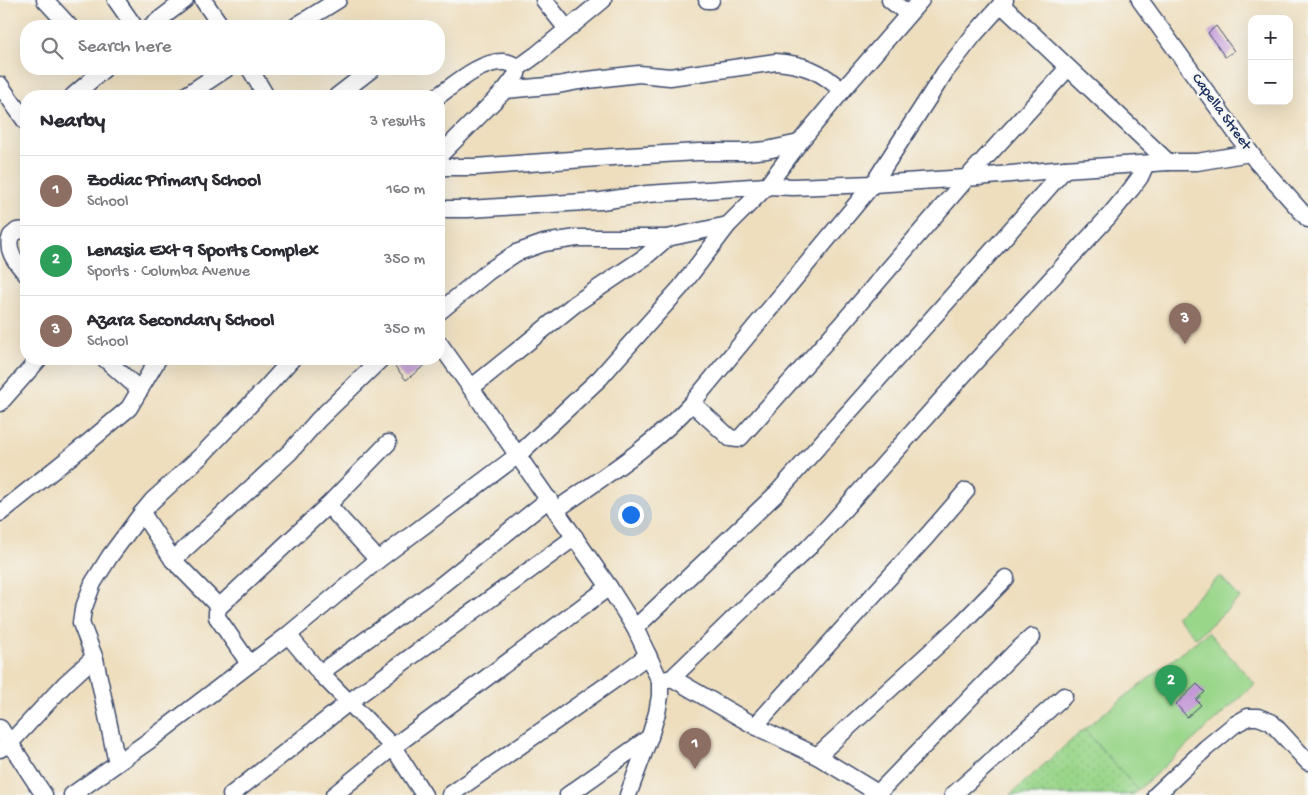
<!DOCTYPE html>
<html lang="en">
<head>
<meta charset="utf-8">
<style>
  :root { --surface:#fff; --page:#f7f7f7; --text:#2b2b33; --muted:#7c7c81; --line:#e1e1e2; --accent:#db2777 }
  body { margin:0; font-family:"Gochi Hand",sans-serif; background:var(--page); color:var(--text) }
  .controls { position:absolute; right:15px; top:15px; display:grid; overflow:hidden; border-radius:10px; box-shadow:0 5px 20px #0002 }
  .controls button { width:45px; height:45px; display:grid; place-items:center; padding:0; border:0; border-bottom:1px solid var(--line); background:var(--surface); color:var(--text); font:25px sans-serif }
  .you { position:absolute; left:630px; top:514px; width:18px; height:18px; margin:-12px; border:4px solid #fff; border-radius:50%; background:#1a73e8; box-shadow:0 0 0 8px #1a73e833 }
  .badge { display:grid; place-items:center; width:32px; height:32px; border-radius:50%; background:var(--accent); color:#fff; font-size:16px; font-weight:700 }
  .pin { position:absolute; translate:-50% -41px; filter:drop-shadow(0 1px 2px #0008) }
  .pin::after { content:''; position:absolute; top:26px; width:18px; height:15px; background:inherit; clip-path:polygon(0 0,100% 0,50% 100%) }
  .list { margin:0; padding:0; list-style:none }
  h2 { display:flex; justify-content:space-between; align-items:center; height:65px; margin:0; padding:0 20px; font-size:21px }
  h2 small { font-size:16px; font-weight:400; color:var(--muted) }
  .list li { display:grid; grid-template-columns:32px 1fr auto; gap:15px; align-items:center; box-sizing:border-box; height:70px; padding:0 20px; border-top:1px solid var(--line) }
  .list b { display:block; font-size:19px; white-space:nowrap }
  .list p { margin:0; font-size:16px; white-space:nowrap; color:var(--muted) }
  .list em { font-size:16px; font-style:normal; color:var(--muted) }
  .icon { flex:none; width:28px; height:28px; fill:none; stroke:currentColor; stroke-width:2; stroke-linecap:round; stroke-linejoin:round }
  .map { position:relative; flex:none; width:1308px; height:795px; overflow:hidden }
  .search { position:absolute; background:var(--surface); box-shadow:0 5px 20px #0002; left:20px; top:20px; width:425px; height:55px; display:flex; align-items:center; gap:12px; box-sizing:border-box; padding:0 18px; border-radius:20px; color:var(--muted); font-size:19px }
  .panel { position:absolute; background:var(--surface); box-shadow:0 5px 20px #0002; left:20px; top:90px; width:425px; height:275px; border-radius:20px }
  .map>svg:first-child { display:block }
  .grass { fill:url(#grass-dots); stroke:#5a8274 }
  .garden { fill:#9ad68a; stroke:#5a8274 }
  .building { fill:#c398d6 }
  .lines { fill:none; stroke-linecap:round; stroke-linejoin:round }
  .minor-casing { stroke:#3b496c; stroke-width:19 }
  .minor { stroke:#fff; stroke-width:16 }
  .labels { text-anchor:middle; dominant-baseline:central; stroke-width:4.5; stroke-linejoin:round; paint-order:stroke }
  .street-label { font-size:15px; fill:#1b2f5e; stroke:#f6f6f2 }
</style>
</head>
<body>
<div class="map">
<svg width="1308" height="795" viewBox="0 0 1308 795">
  <defs>
    <pattern id="grass-dots" width="8" height="8" patternUnits="userSpaceOnUse" patternTransform="scale(1.25)"><rect width="8" height="8" fill="#9ad68a"/><path d="M2 2h.1M6 6h.1" fill="none" stroke="#84b87a" stroke-width="1.8" stroke-linecap="round"/></pattern>
  </defs>
  <rect width="100%" height="100%" fill="#f6f6f2"/>
  <filter id="ink" filterUnits="userSpaceOnUse"><feTurbulence type="fractalNoise" baseFrequency=".02" numOctaves="2"/><feDisplacementMap in="SourceGraphic" scale="10" xChannelSelector="R" yChannelSelector="G"/><feConvolveMatrix kernelMatrix="1 2 1 2 8 2 1 2 1" color-interpolation-filters="sRGB"/></filter>
  <filter id="wash" filterUnits="userSpaceOnUse"><feTurbulence type="fractalNoise" baseFrequency=".0096" numOctaves="4" result="noise"/><feDisplacementMap in="SourceGraphic" scale="20" xChannelSelector="R" yChannelSelector="G"/><feGaussianBlur stdDeviation="1.12" result="paint"/><feColorMatrix in="noise" values="0 0 0 0 0 0 0 0 0 0 0 0 0 0 0 0 0 1.4 0 .05"/><feComposite in="paint" operator="in"/></filter>
  <g filter="url(#wash)">
    <rect width="100%" height="100%" fill="#eedebe"/>
    <path class="grass" d="M1084,729l54,61 -6,5h-122z"/>
    <g class="garden">
      <path d="M1220,576l20,22 -44,40 -20,-22z"/>
      <path d="M1208,632l47,52 -117,106 -54,-61z"/>
    </g>
    <g id="blocks">
      <g class="building">
        <path d="M1216,26l18,25 -9,6 -17,-24z"/>
        <path d="M389,359h44l-27,21z"/>
        <path d="M1197,684l8,8 -9,8 5,5 -14,12 -11,-13z"/>
      </g>
    </g>
  </g>
  <g filter="url(#ink)">
    <use href="#blocks" fill-opacity="0" stroke="#3b496c" stroke-width="1"/>
    <g class="lines">
      <g class="minor-casing">
        <g id="minor">
          <path d="M45,0l24,26"/>
          <path d="M116,0l18,26"/>
          <path d="M203,0l18,26"/>
          <path d="M544,0l23,29"/>
          <path d="M707,0h4"/>
          <path d="M890,0l18,14"/>
          <path d="M1140,0l117,162 51,57"/>
          <path d="M1001,4l167,158"/>
          <path d="M151,26l34,-26"/>
          <path d="M296,26l42,-26"/>
          <path d="M250,69l16,27"/>
          <path d="M0,85l26,37"/>
          <path d="M505,90l53,-5 21,-4 60,-7 31,3 106,-15c27,2 46,9 66,29"/>
          <path d="M73,96l31,-27"/>
          <path d="M185,96l41,-27"/>
          <path d="M337,96l35,-27"/>
          <path d="M438,96c17,-12 44,-36 66,-34 5,0 10,3 14,6"/>
          <path d="M439,156l66,-66 12,-16 1,-6 18,-13 67,-55"/>
          <path d="M439,167h36l137,-10 86,-5h48l21,-2 32,-7 43,-52 79,-91"/>
          <path d="M439,209h29l133,-8 46,-7 120,-8 26,1 80,-3 94,-6 98,-9 103,-7h29l53,-9"/>
          <path d="M26,230l-9,1 -6,5c-6,15 6,27 15,38"/>
          <path d="M439,312l50,-41 27,-18 28,-10 33,-5h90l61,-13"/>
          <path d="M439,343l32,45 138,199 26,41 25,53v15l-3,17 -7,23 -22,59"/>
          <path d="M105,359l35,31"/>
          <path d="M471,388l104,-84 70,-47 22,-19"/>
          <path d="M0,403l39,-44"/>
          <path d="M692,403l38,35 8,1 3,-2 98,-110 128,-149 101,-110"/>
          <path d="M328,505l50,55"/>
          <path d="M556,510c47,-33 97,-64 136,-107l181,-219 72,-112 28,-36 32,-36"/>
          <path d="M0,513l84,-67 45,-38 29,-49"/>
          <path d="M142,513l31,47 46,47"/>
          <path d="M173,560l117,-108 28,-32 63,-61"/>
          <path d="M635,628l141,-134 289,-325"/>
          <path d="M288,635l32,38 73,74 31,48"/>
          <path d="M248,664l-4,-8 -27,-39v-5l2,-5 109,-102 60,-62"/>
          <path d="M320,673l114,-82 115,-92"/>
          <path d="M672,678l83,48 62,30 64,39"/>
          <path d="M660,681l12,-3 90,-87 46,-43 22,-23 144,-162 135,-147 23,-28 8,-11 6,-13"/>
          <path d="M755,726l101,-112 71,-78 39,-45"/>
          <path d="M0,728l44,67"/>
          <path d="M0,749l10,-6 55,-59 24,-22 6,-3"/>
          <path d="M817,756l145,-133 44,-45"/>
          <path d="M117,763l-22,-104 -14,-36 2,-13 10,-27 17,-27 32,-43 10,-12 49,-45 63,-66 28,-31"/>
          <path d="M878,793l137,-141 17,-15"/>
          <path d="M72,795l78,-55 138,-105 90,-75 140,-105 82,-77 22,-25 59,-66 47,-62 39,-39 32,-43"/>
          <path d="M231,795l118,-93 226,-165"/>
          <path d="M334,795l59,-48 216,-160"/>
          <path d="M450,795l174,-122 24,-18"/>
          <path d="M568,795l82,-58"/>
          <path d="M953,795l111,-99"/>
          <path d="M1156,795l50,-47 28,-23 14,-8h10l13,5 37,40"/>
        </g>
      </g>
      <use href="#minor" class="minor"/>
    </g>
  </g>
  <g class="labels">
    <g class="street-label">
      <text transform="translate(1221 112) rotate(54)">Capella Street</text>
    </g>
  </g>
</svg>
<div class="controls">
<button>+</button>
<button>−</button>
</div>
<div class="you"></div>
<div class="pin badge" style="left:695px;top:769px;background:#8d6e63">1</div>
<div class="pin badge" style="left:1171px;top:706px;background:#2e9e5b">2</div>
<div class="pin badge" style="left:1185px;top:344px;background:#8d6e63">3</div>
<div class="search"><svg class="icon" aria-label="search" viewBox="0 0 24 24"><circle cx="10" cy="10" r="6"/><path d="M15 15l6 6"/></svg>Search here</div>
<section class="panel">
<h2>Nearby<small>3 results</small></h2>
<ul class="list">
<li><span class="badge" style="background:#8d6e63">1</span><div><b>Zodiac Primary School</b><p>School</p></div><em>160 m</em></li>
<li><span class="badge" style="background:#2e9e5b">2</span><div><b>Lenasia Ext 9 Sports Complex</b><p>Sports · Columba Avenue</p></div><em>350 m</em></li>
<li><span class="badge" style="background:#8d6e63">3</span><div><b>Azara Secondary School</b><p>School</p></div><em>350 m</em></li>
</ul>
</section>
</div>
</body>
</html>
